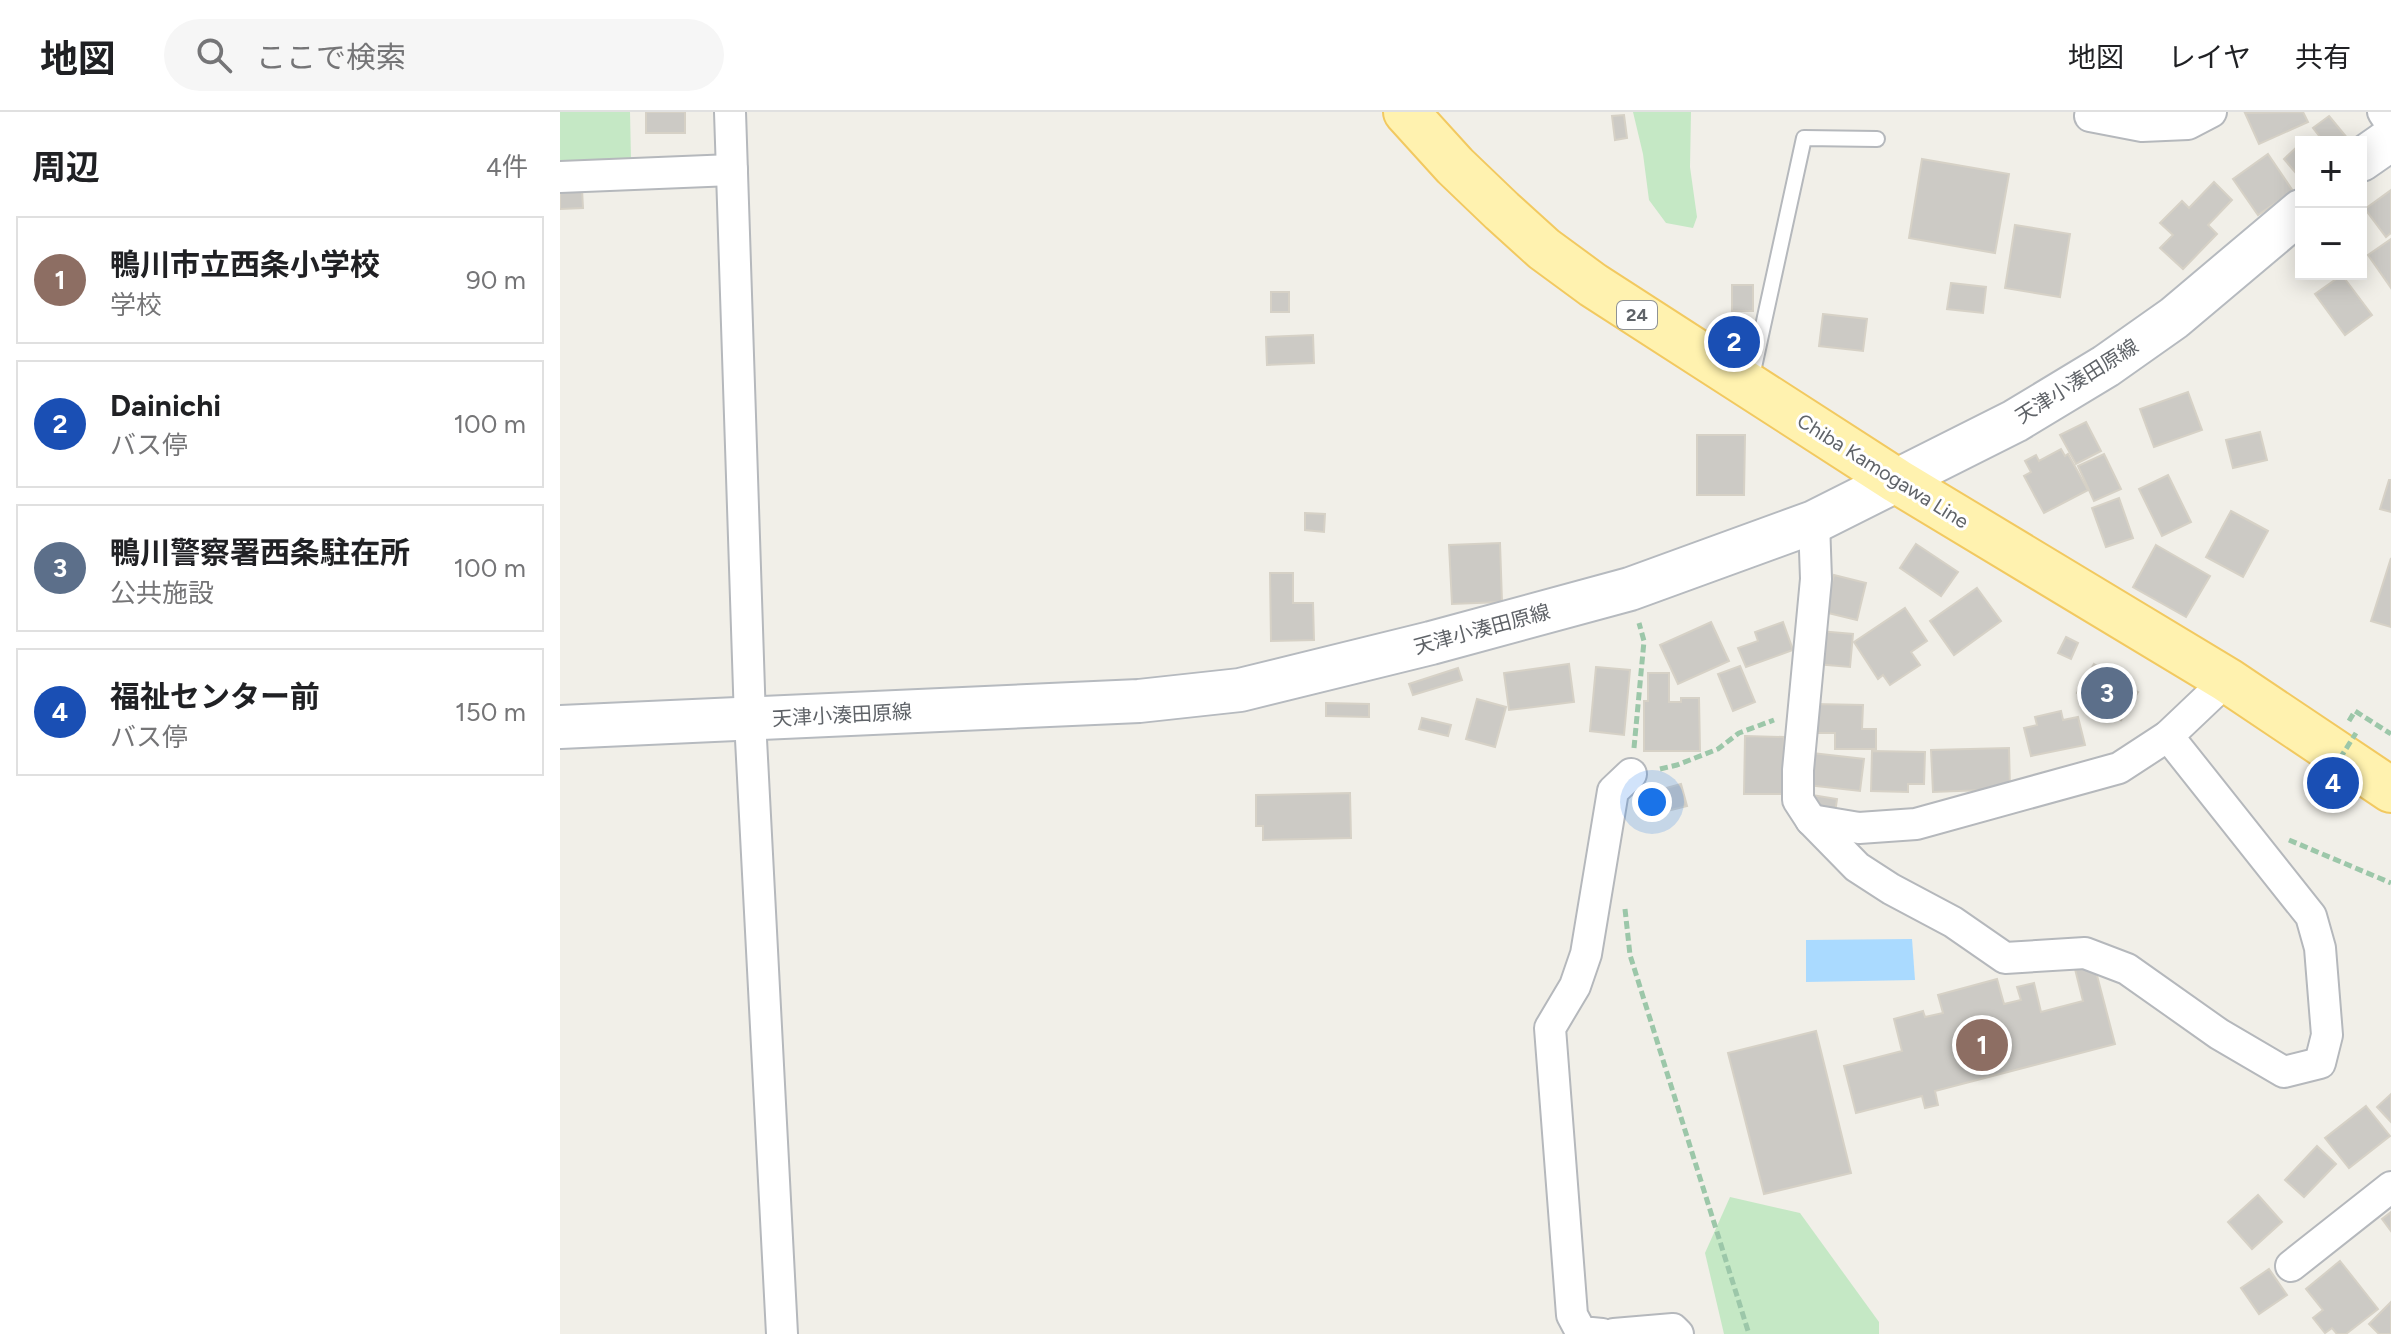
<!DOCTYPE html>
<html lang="ja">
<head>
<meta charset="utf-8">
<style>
  :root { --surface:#fff; --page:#f6f6f6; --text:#202124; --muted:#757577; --line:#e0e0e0; --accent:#ea580c }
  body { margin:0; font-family:Figtree,"Noto Sans JP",sans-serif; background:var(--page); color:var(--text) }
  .controls { position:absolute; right:24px; top:24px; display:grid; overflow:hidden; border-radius:0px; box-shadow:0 4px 20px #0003 }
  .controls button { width:72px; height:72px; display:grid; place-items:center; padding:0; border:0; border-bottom:2px solid var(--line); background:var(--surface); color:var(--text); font:40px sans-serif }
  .you { position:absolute; left:1092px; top:690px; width:28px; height:28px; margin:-20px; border:6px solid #fff; border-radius:50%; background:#1a73e8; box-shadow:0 0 0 12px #1a73e833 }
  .badge { display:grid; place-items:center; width:52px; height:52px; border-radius:50%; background:var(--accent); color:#fff; font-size:26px; font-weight:700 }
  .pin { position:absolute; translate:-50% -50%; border:4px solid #fff; box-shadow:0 2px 8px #0006 }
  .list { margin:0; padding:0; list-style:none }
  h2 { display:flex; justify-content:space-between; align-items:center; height:104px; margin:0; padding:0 32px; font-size:34px }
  h2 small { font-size:26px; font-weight:400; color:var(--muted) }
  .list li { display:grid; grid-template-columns:52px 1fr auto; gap:24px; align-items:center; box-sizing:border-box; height:128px; margin:0 16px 16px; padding:0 16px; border:2px solid var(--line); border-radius:0px }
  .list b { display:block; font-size:30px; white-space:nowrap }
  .list p { margin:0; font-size:26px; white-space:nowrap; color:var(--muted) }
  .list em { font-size:26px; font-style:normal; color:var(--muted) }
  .icon { flex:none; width:44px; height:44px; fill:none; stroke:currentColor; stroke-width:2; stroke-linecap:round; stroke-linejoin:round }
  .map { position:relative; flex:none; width:1831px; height:1222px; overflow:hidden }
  header { display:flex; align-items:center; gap:48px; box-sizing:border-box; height:112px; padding:0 40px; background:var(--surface); border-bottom:2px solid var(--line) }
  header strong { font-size:38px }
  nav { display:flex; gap:44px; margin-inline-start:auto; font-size:28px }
  .search { width:560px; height:72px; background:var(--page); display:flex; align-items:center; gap:20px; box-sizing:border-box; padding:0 28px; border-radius:44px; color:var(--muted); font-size:30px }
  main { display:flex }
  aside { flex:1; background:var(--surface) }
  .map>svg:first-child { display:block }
  .green { fill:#c5e8c5 }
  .water { fill:#aadaff }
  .building { fill:#cccac5; stroke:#d6d1c6; stroke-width:2 }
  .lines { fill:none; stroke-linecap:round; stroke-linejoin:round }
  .service-casing { stroke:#b5b8bc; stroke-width:18 }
  .minor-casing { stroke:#b5b8bc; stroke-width:34 }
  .secondary-casing { stroke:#b6babf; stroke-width:46 }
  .primary-casing { stroke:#f2c960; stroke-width:48 }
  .path { stroke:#9cc7a9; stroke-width:5; stroke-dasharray:8 4; stroke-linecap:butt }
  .service { stroke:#fff; stroke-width:14 }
  .minor { stroke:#fff; stroke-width:30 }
  .secondary { stroke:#fff; stroke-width:42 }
  .primary { stroke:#fff2af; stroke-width:44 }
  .path-bridge { stroke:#9cc7a9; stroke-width:5; stroke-dasharray:8 4; stroke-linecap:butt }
  .labels { text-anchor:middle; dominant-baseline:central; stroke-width:6; stroke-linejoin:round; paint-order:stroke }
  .shield { fill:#fff; stroke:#8f9295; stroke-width:2 }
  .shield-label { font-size:18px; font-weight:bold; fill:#5f6368 }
  .street-label { font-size:20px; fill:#5f6368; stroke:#fff }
</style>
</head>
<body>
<header>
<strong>地図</strong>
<div class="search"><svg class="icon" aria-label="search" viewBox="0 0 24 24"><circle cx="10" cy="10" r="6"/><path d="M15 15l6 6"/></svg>ここで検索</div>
<nav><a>地図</a><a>レイヤ</a><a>共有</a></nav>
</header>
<main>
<aside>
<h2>周辺<small>4件</small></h2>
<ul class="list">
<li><span class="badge" style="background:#8d6e63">1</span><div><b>鴨川市立西条小学校</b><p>学校</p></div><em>90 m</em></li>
<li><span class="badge" style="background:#1a4fb4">2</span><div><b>Dainichi</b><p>バス停</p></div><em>100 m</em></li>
<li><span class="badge" style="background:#5c6f8a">3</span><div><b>鴨川警察署西条駐在所</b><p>公共施設</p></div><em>100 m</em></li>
<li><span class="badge" style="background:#1a4fb4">4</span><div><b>福祉センター前</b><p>バス停</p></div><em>150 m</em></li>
</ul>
</aside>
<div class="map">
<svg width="1831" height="1222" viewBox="0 0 1831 1222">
  <rect width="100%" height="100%" fill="#f1efe8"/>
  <g class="green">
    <path d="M0,0h70l1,48 -71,3z"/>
    <path d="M1073,0h58l-1,55 7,50 -4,11 -27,-5 -17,-23 -6,-46z"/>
    <path d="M1170,1085l70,16 79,109v12h-155l-19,-81z"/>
  </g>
  <path class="water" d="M1352,827l3,41 -109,2v-42z"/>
  <g class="building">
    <rect x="86" y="0" width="39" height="21"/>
    <path d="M1743,0l5,10 -49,22 -14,-31z"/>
    <path d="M1064,3l3,23 -12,2 -3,-24z"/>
    <path d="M1769,4l19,23 -3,3h-21l-11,-14z"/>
    <path d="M1741,31v36l-17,-20z"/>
    <path d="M1708,42l25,37 -35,24 -25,-36z"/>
    <path d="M1362,47l87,15 -14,79 -86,-15z"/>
    <path d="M1654,70l18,18 -24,25 9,9 -34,35 -23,-21 13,-13 -13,-12 22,-22 7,7z"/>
    <path d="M22,77l1,19 -23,1v-19z"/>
    <path d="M1831,78v43l-5,4 -21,-28z"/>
    <path d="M1455,113l55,9 -10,63 -55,-9z"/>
    <path d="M1831,127v49l-23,-33z"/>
    <path d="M1782,163l30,40 -27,20 -30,-41z"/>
    <path d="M1391,171l35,4 -3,26 -36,-4z"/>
    <rect x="1172" y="173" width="21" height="26"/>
    <rect x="711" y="180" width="18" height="20"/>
    <path d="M1263,202l44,5 -4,32 -44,-5z"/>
    <path d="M753,223l1,28 -47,2 -1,-28z"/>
    <path d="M1628,280l14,38 -48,17 -14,-38z"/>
    <path d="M1526,310l15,29 -25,13 -16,-29z"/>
    <path d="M1700,320l7,28 -34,8 -7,-28z"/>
    <path d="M1137,323h48l-1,60h-47z"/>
    <path d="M1501,337l4,7 3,-2 20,36 -44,23 -20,-37 7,-4 -6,-11 11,-6 3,6z"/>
    <path d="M1544,342l17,35 -27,12 -16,-35z"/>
    <path d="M1608,363l23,47 -29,14 -23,-47z"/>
    <path d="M1829,368h2v32l-11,-3z"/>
    <path d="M1559,386l14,40 -27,9 -14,-39z"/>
    <path d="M1671,399l37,20 -25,46 -37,-20z"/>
    <path d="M745,401l20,1 -1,18 -19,-2z"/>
    <path d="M940,431l2,59 -50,2 -3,-59z"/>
    <path d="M1356,432l42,28 -17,24 -41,-28z"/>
    <path d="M1596,433l54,31 -24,41 -53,-30z"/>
    <path d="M1831,446v69l-20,-6z"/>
    <path d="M710,461h23v30h20l1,37 -43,1z"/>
    <path d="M1274,463l32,8 -9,37 -33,-8z"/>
    <path d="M1417,476l24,33 -47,34 -24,-34z"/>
    <path d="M1345,496l22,33 -16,11 9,13 -30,20 -7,-10 -5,4 -24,-37z"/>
    <path d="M1151,510l18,39 -51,23 -18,-39z"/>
    <path d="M1223,510l10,28 -47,17 -8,-19 20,-7 -3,-9z"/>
    <path d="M1259,519l34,3 -3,33 -34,-3z"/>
    <path d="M1506,525l12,6 -7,16 -13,-6z"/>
    <path d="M1009,552l5,38 -65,8 -5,-37z"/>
    <path d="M1534,552l44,28 -17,28 -44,-27z"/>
    <path d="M1180,554l15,36 -22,9 -15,-37z"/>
    <path d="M1036,555l34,3 -6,65 -34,-4z"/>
    <path d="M898,556l4,12 -49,15 -4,-11z"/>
    <path d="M1088,561h21v29h12v-4h18l1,53h-56v-50h4z"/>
    <path d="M917,587l29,8 -11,40 -29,-8z"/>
    <path d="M766,591l43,1v13l-43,-1z"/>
    <path d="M1253,592l50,1 -1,24h14v20h-41v-16h-22z"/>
    <path d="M1501,599l2,9 15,-3 7,28 -54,11 -7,-28 13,-3 -2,-8z"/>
    <path d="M862,606l29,7 -3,11 -29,-7z"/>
    <path d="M1185,624l39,1 -1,57h-39z"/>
    <path d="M1449,636l1,41 -77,3 -2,-42z"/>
    <path d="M1312,639l53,1 -1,32h-16v8l-37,-1z"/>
    <path d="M1252,641l52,6 -4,32 -52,-6z"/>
    <path d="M1121,672l6,22 -44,11 -6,-21z"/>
    <path d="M790,681l1,45 -88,2v-14h-7v-31z"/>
    <path d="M1252,683l25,4 -2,14 -26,-5z"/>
    <path d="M1534,852l21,80 -180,47 3,14 -13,3 -3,-12 -66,17 -12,-47 58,-15 -8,-32 29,-8 2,6 18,-4 -5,-18 59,-16 7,25 17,-4 -4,-13 17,-4 7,29 42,-11 -8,-32z"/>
    <path d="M1256,919l35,142 -87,21 -36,-141z"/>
    <path d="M1831,982v28l-14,-15z"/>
    <path d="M1806,994l24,30 -41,32 -24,-30z"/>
    <path d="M1757,1034l19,18 -32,33 -19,-17z"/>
    <path d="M1698,1083l24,27 -30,27 -24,-27z"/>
    <path d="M1831,1100v19l-9,-12z"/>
    <path d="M1780,1149l38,48 -32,25h-9l-5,-6 -7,5 -12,-15 10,-8 -17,-21z"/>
    <path d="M1709,1157l18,26 -28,19 -18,-26z"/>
    <path d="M1831,1190v32h-12l-10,-10z"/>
  </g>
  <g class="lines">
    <g class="service-casing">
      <path id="service" d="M1191,269l53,-243 73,1"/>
    </g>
    <g class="minor-casing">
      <g id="minor">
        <path d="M170,0l20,608 32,614"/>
        <path d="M1823,0l8,12"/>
        <path d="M1530,4l52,10 46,-2 23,-12"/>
        <path d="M0,65l172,-7"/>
        <path d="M1254,410l2,57 -18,191v30l13,20 46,47 34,22 62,33 52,36 80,-5 42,16 92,65 65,38 36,-9 7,-28 -7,-87 -9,-32 -143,-180"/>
        <path d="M1251,708l48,8 57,-4 203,-56 49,-32 59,-56"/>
        <path d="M1731,1154l100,-79"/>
        <path d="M1042,1222l-21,-2 -9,-17 -22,-287 25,-42 11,-32 27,-163 18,-17"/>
        <path d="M1054,1222l59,-5 5,5"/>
      </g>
    </g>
    <g class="secondary-casing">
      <g id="secondary">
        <path d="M1801,48l30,-21"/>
        <path d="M0,615l579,-26 101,-11 191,-47 199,-54 184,-67 201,-101 91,-55 68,-48 127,-107"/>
      </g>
    </g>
    <g class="primary-casing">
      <path id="primary" d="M846,0l49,54 47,45 42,38 49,36 304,196 330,199 164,110"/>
    </g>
    <g class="path">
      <path d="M1789,609l6,-10 36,23"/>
      <path d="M1074,636l10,-107 -5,-18"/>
      <path d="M1100,657l17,-4 41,-16 21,-16 35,-13"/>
      <path d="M1729,728l102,43"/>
      <path d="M1065,797l5,46 119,379"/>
    </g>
    <use href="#service" class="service"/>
    <use href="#minor" class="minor"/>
    <use href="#secondary" class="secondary"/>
    <use href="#primary" class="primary"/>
    <path class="path-bridge" d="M1767,667l29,-46"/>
  </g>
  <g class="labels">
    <rect class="shield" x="1057" y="189" width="40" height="28" rx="6"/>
    <g class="shield-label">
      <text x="1077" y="203">24</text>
    </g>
    <g class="street-label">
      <text transform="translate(1517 269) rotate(-32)">天津小湊田原線</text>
      <text transform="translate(1323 359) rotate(32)">Chiba Kamogawa Line</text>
      <text transform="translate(922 517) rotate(-15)">天津小湊田原線</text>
      <text transform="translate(282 603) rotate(-3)">天津小湊田原線</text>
    </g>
  </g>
</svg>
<div class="controls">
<button>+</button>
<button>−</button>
</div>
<div class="you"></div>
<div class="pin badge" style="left:1422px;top:933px;background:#8d6e63">1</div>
<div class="pin badge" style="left:1174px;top:230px;background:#1a4fb4">2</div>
<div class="pin badge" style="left:1547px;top:581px;background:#5c6f8a">3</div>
<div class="pin badge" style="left:1773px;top:671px;background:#1a4fb4">4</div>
</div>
</main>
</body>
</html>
